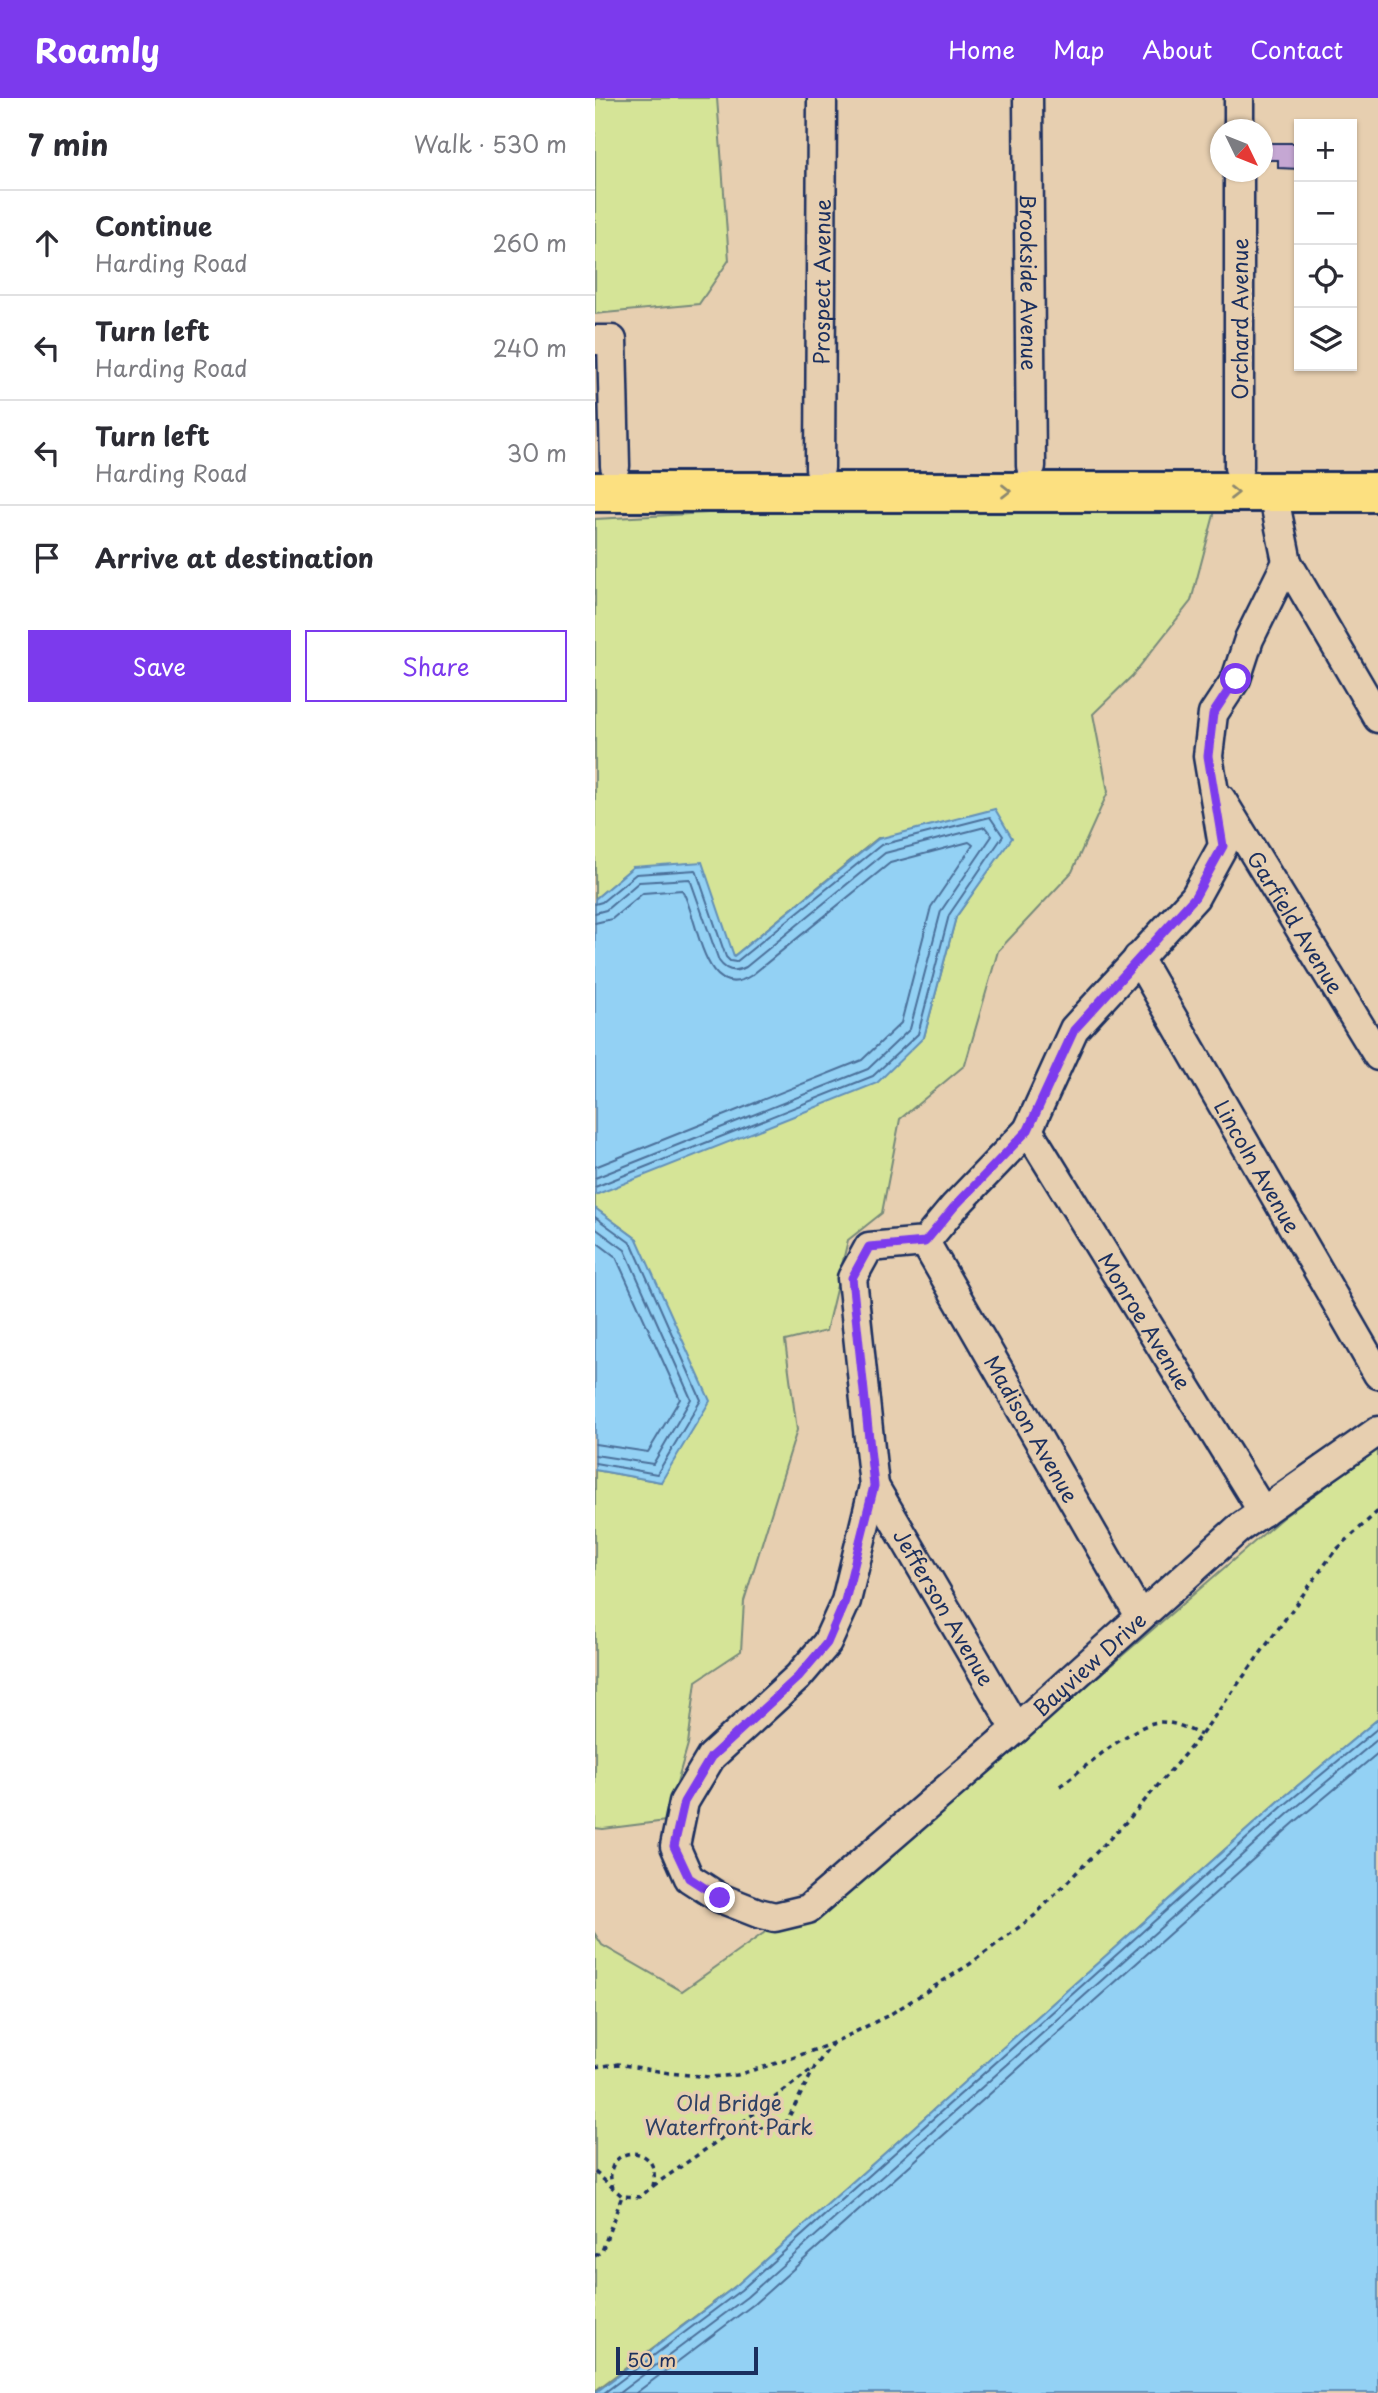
<!DOCTYPE html>
<html lang="en">
<head>
<meta charset="utf-8">
<style>
  :root { --surface:#fff; --page:#f7f7f7; --text:#2b2b33; --muted:#7c7c81; --line:#e1e1e2; --accent:#7c3aed }
  body { margin:0; font-family:"Playpen Sans",sans-serif; background:var(--page); color:var(--text) }
  .controls { position:absolute; right:21px; top:21px; display:grid; overflow:hidden; border-radius:0px; box-shadow:0 2px 5px #0004 }
  .controls button { width:63px; height:63px; display:grid; place-items:center; padding:0; border:0; border-bottom:2px solid var(--line); background:var(--surface); color:var(--text); font:35px sans-serif }
  .compass { position:absolute; left:615px; top:21px; width:63px; height:63px; border-radius:50%; background:var(--surface); box-shadow:0 2px 5px #0004; rotate:133deg }
  .scale { position:absolute; left:21px; bottom:18px; width:142px; box-sizing:border-box; padding-left:7px; border:4px solid #1b2f5e; border-top:0; font-size:19px; line-height:24px; white-space:nowrap; color:#1b2f5e; -webkit-text-stroke:5px #e7cfb0; paint-order:stroke }
  .stop { position:absolute; width:21px; height:21px; margin:-16px; border:5px solid #7c3aed; border-radius:50%; background:#fff }
  .stop.end { background:#7c3aed; border-color:#fff; box-shadow:0 2px 7px #0008 }
  .list { margin:0; padding:0; list-style:none }
  h2 { display:flex; justify-content:space-between; align-items:center; height:91px; margin:0; padding:0 28px; font-size:30px }
  h2 small { font-size:23px; font-weight:400; color:var(--muted) }
  .list li { display:grid; grid-template-columns:46px 1fr auto; gap:21px; align-items:center; box-sizing:border-box; height:105px; padding:0 28px; border-top:2px solid var(--line) }
  .list b { display:block; font-size:26px; white-space:nowrap }
  .list p { margin:0; font-size:23px; white-space:nowrap; color:var(--muted) }
  .list em { font-size:23px; font-style:normal; color:var(--muted) }
  .actions { display:flex; gap:14px; padding:21px 28px }
  .actions a { flex:1; padding:16px 0; border:2px solid var(--accent); border-radius:0px; text-align:center; font-size:24px; color:var(--accent) }
  .actions .main { background:var(--accent); color:#fff }
  .icon { flex:none; width:38px; height:38px; fill:none; stroke:currentColor; stroke-width:2; stroke-linecap:round; stroke-linejoin:round }
  .map { position:relative; flex:none; width:783px; height:2295px; overflow:hidden }
  header { display:flex; align-items:center; gap:42px; box-sizing:border-box; height:98px; padding:0 35px; background:var(--accent); color:#fff }
  header strong { font-size:33px }
  nav { display:flex; gap:38px; margin-inline-start:auto; font-size:24px }
  main { display:flex }
  aside { flex:1; background:var(--surface) }
  .map>svg:first-child { display:block }
  .green { fill:#d5e497; stroke:#788a7a; stroke-width:2 }
  .water { fill:#93d1f4; stroke:#6390b8; stroke-width:2 }
  .lines { fill:none; stroke-linecap:round; stroke-linejoin:round }
  .shore { stroke:#4b709a; stroke-width:2 }
  .building { fill:#c5a7d3; stroke:#1b2f5e; stroke-width:2 }
  .minor-casing { stroke:#1b2f5e; stroke-width:33 }
  .highway-casing { stroke:#1b2f5e; stroke-width:44 }
  .path { stroke:#1b2f5e; stroke-width:3.5; stroke-dasharray:5 5; stroke-linecap:butt }
  .minor { stroke:#e7cfb0; stroke-width:28 }
  .highway { stroke:#fce080; stroke-width:38 }
  .oneway { stroke:#8c886f }
  .route { stroke:#7c3aed; stroke-width:9 }
  .labels { text-anchor:middle; dominant-baseline:central; stroke-width:7; stroke-linejoin:round; paint-order:stroke }
  .street-label { font-size:21px; fill:#1b2f5e; stroke:#e7cfb0 }
  .park-label { font-size:21px; fill:#2e4164; stroke:#e7cfb0 }
</style>
</head>
<body>
<header>
<strong>Roamly</strong>
<nav><a>Home</a><a>Map</a><a>About</a><a>Contact</a></nav>
</header>
<main>
<aside>
<h2>7 min<small>Walk · 530 m</small></h2>
<ul class="list">
<li><svg class="icon" aria-label="ahead" viewBox="0 0 24 24"><path d="M12 20V5M6 11l6-6 6 6"/></svg><div><b>Continue</b><p>Harding Road</p></div><em>260 m</em></li>
<li><svg class="icon" aria-label="left" viewBox="0 0 24 24"><path d="M17 20v-9H6M10 6l-5 5 5 5"/></svg><div><b>Turn left</b><p>Harding Road</p></div><em>240 m</em></li>
<li><svg class="icon" aria-label="left" viewBox="0 0 24 24"><path d="M17 20v-9H6M10 6l-5 5 5 5"/></svg><div><b>Turn left</b><p>Harding Road</p></div><em>30 m</em></li>
<li><svg class="icon" aria-label="arrive" viewBox="0 0 24 24"><path d="M6 21V4h12l-3 4 3 4H6"/></svg><div><b>Arrive at destination</b></div></li>
</ul>
<div class="actions"><a class="main">Save</a><a>Share</a></div>
</aside>
<div class="map">
<svg width="783" height="2295" viewBox="0 0 783 2295">
  <rect width="100%" height="100%" fill="#e7cfb0"/>
  <filter id="ink" filterUnits="userSpaceOnUse"><feTurbulence type="fractalNoise" baseFrequency=".0143" numOctaves="2"/><feDisplacementMap in="SourceGraphic" scale="14" xChannelSelector="R" yChannelSelector="G"/><feConvolveMatrix kernelMatrix="1 2 1 2 8 2 1 2 1" color-interpolation-filters="sRGB"/></filter>
  <g filter="url(#ink)">
    <g class="green">
      <path d="M0,0h122l12,162 -30,44 -104,10z"/>
      <path d="M170,412l450,1 -24,90 -59,75 -39,38 15,78 -36,80 -74,79 -33,114 -65,54 -18,94 -34,27 -22,91 -41,10 12,89 -53,171 -3,50 -45,30 -8,63 -22,77 -63,8 -8,-1v-358l66,12 -24,-243 -42,-31v-13l329,-158 32,-120 55,-79h-133l-144,118 -101,-89 -38,32v-380z"/>
      <path d="M783,1351v270l-100,83 -541,483 -142,106v-457l7,11 80,46 93,-66 55,-18 452,-389z"/>
    </g>
    <g class="water">
      <path d="M400,711l17,29 -56,79 -32,120 -47,46 -282,112v-296l38,-32 69,-5 32,94 144,-117z"/>
      <path d="M0,1110l42,31 73,162 -49,81 -66,-12z"/>
      <path d="M783,1621v674h-783l142,-108 541,-483z"/>
    </g>
    <g class="lines">
      <g class="shore">
        <path d="M0,806l7,-2 34,-28 60,-4 30,87 4,4 6,1 145,-117 109,-28 13,19 -54,79 -31,119 -45,42 -278,111"/>
        <path d="M0,815l11,-3 33,-28 51,-3 29,82c7,10 16,12 27,6l139,-114 100,-26 7,9 -51,75 -31,118 -42,40 -273,109"/>
        <path d="M0,825l17,-4 31,-26 39,-3c16,25 21,117 70,85l138,-112 79,-21 4,3 -42,62 -30,116 -39,37 -267,107"/>
        <path d="M0,1119l37,27 69,156 -44,74 -62,-11"/>
        <path d="M0,1130l30,22 66,149 -38,65 -58,-9"/>
        <path d="M0,1143l21,16 64,142 -32,53 -53,-8"/>
        <path d="M9,2295l137,-103 541,-483 96,-79"/>
        <path d="M24,2295l128,-96 541,-483 90,-75"/>
        <path d="M41,2295l118,-89 541,-482 83,-69"/>
      </g>
    </g>
    <path class="building" d="M672,45h32v26l-21,-1v-8h-10z"/>
    <g class="lines">
      <g class="minor-casing">
        <g id="minor">
          <path id="s1" d="M433,0l3,368"/>
          <path d="M644,0v32"/>
          <path d="M644,74v295"/>
          <path d="M0,242h17l3,126"/>
          <path id="s2" d="M225,370l2,-370"/>
          <path id="s3" d="M678,395l14,69 -38,77 -13,40 -23,35 -5,42 15,90 -28,51 -121,132 -46,101 -74,77 -29,35 -56,5 -17,31 22,208 -28,115 -19,42 -29,34 -87,80 -27,45 -9,44 14,32 31,20 38,15 17,4 33,-8 208,-180 222,-200 140,-98"/>
          <path d="M692,464l91,156"/>
          <path id="s4" d="M626,701l157,257"/>
          <path id="s5" d="M543,860l240,416"/>
          <path id="s6" d="M433,1032l235,382"/>
          <path id="s7" d="M330,1144l215,374"/>
          <path id="s8" d="M279,1388l142,243"/>
        </g>
      </g>
      <g class="highway-casing">
        <path id="highway" d="M0,394h783"/>
      </g>
      <g class="path">
        <path d="M465,1688c23,-17 67,-56 93,-63 16,-4 33,5 48,12"/>
        <path d="M0,1969l23,-3 51,9 41,4 27,-2 50,-15 46,-17 56,-28 81,-51 64,-48 95,-97 72,-84 133,-183 44,-41"/>
        <path d="M135,2037c18,-10 33,-8 52,-5l33,-63 17,-23"/>
        <path d="M0,2074l27,24 18,1 13,-11c11,-46 -55,-42 -40,2"/>
        <path d="M58,2088l66,-46 96,-73"/>
        <path d="M0,2158l7,-5 20,-55"/>
      </g>
      <use href="#minor" class="minor"/>
      <use href="#highway" class="highway"/>
    </g>
    <defs><path id="oneway-chevron" d="M-2-3.5L2.5 0L-2 3.5" fill="none" stroke-width="1.6" stroke-linecap="round" stroke-linejoin="round" transform="scale(1.75)"/></defs>
    <g class="oneway">
      <use href="#oneway-chevron" transform="translate(411 393)"/>
      <use href="#oneway-chevron" transform="translate(639 395)"/>
    </g>
  </g>
  <g class="lines" filter="url(#ink)">
    <path class="route" d="M125,1800l-31,-20 -15,-32 10,-44 27,-45 87,-80 29,-34 18,-42 29,-115 -22,-208 17,-31 56,-5 29,-35 74,-77 46,-100 121,-133 28,-51 -15,-90 5,-42 23,-35"/>
  </g>
  <g class="labels">
    <g class="street-label">
      <text stroke="none"><textPath href="#s1" startOffset="184">Brookside Avenue</textPath></text>
      <text stroke="none"><textPath href="#s2" startOffset="186">Prospect Avenue</textPath></text>
      <text transform="translate(644 221) rotate(-90)">Orchard Avenue</text>
      <text stroke="none"><textPath href="#s4" startOffset="144">Garfield Avenue</textPath></text>
      <text stroke="none"><textPath href="#s5" startOffset="240">Lincoln Avenue</textPath></text>
      <text stroke="none"><textPath href="#s6" startOffset="224">Monroe Avenue</textPath></text>
      <text stroke="none"><textPath href="#s7" startOffset="215">Madison Avenue</textPath></text>
      <text stroke="none"><textPath href="#s8" startOffset="140">Jefferson Avenue</textPath></text>
      <text stroke="none"><textPath href="#s3" startOffset="2137">Bayview Drive</textPath></text>
    </g>
    <g class="park-label">
      <text x="134" y="2004">Old Bridge<tspan x="134" dy="24">Waterfront Park</tspan></text>
    </g>
  </g>
</svg>
<div class="controls">
<button>+</button>
<button>−</button>
<button><svg class="icon" aria-label="locate" viewBox="0 0 24 24"><circle cx="12" cy="12" r="6"/><path d="M12 2v4M12 18v4M2 12h4M18 12h4"/></svg></button>
<button><svg class="icon" aria-label="layers" viewBox="0 0 24 24"><path d="M12 4l9 5-9 5-9-5zM3 14l9 5 9-5"/></svg></button>
</div>
<svg class="compass" viewBox="-18 -18 36 36"><path d="M0-13l5 13h-10z" fill="#e53935"/><path d="M0 13l5-13h-10z" fill="#7c7c81"/></svg>
<div class="scale">50 m</div>
<div class="stop" style="left:641px;top:581px"></div>
<div class="stop end" style="left:125px;top:1800px"></div>
</div>
</main>
</body>
</html>
